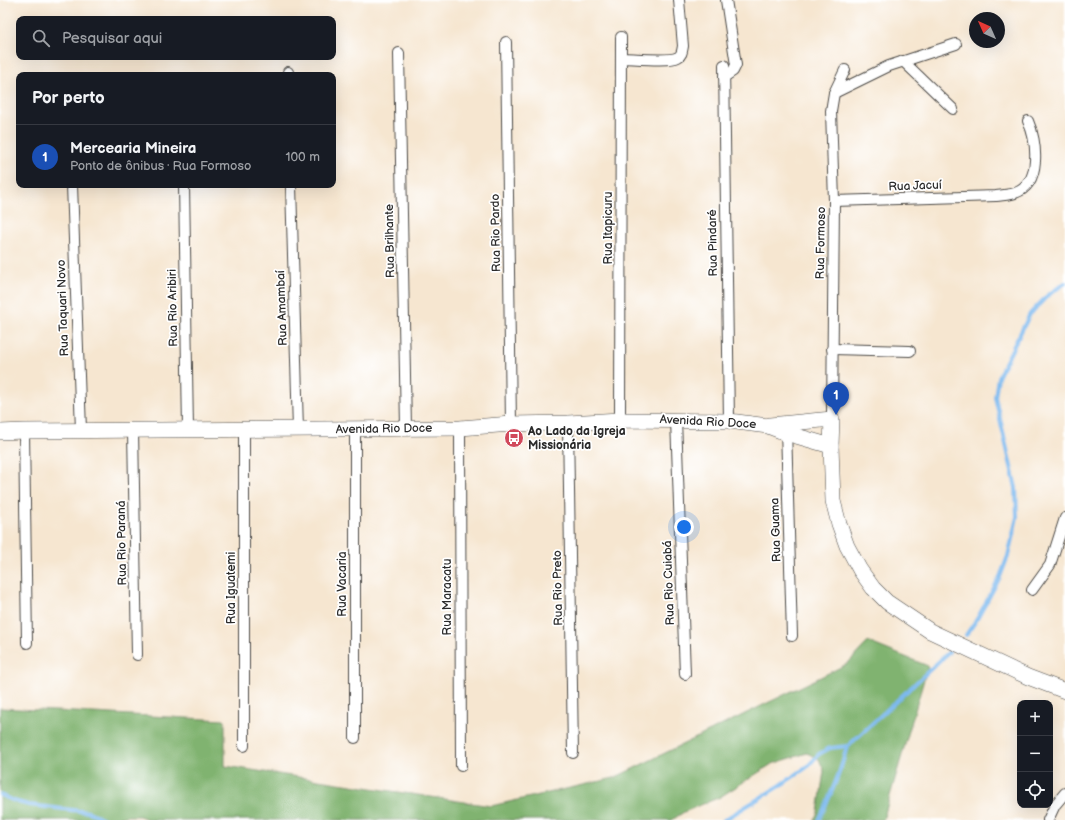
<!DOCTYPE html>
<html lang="pt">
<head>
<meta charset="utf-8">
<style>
  :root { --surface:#171b24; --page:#20242c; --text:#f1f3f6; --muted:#9ea1a6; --line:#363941; --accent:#d1495b }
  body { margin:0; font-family:"Balsamiq Sans",sans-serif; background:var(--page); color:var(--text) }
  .controls { position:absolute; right:12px; bottom:12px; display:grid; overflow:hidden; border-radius:8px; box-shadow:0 4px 16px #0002 }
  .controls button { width:36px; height:36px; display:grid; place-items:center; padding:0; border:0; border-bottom:1px solid var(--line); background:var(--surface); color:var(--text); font:20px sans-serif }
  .compass { position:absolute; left:969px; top:12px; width:36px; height:36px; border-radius:50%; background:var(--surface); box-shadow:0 4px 16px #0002; rotate:315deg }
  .you { position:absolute; left:684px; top:527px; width:14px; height:14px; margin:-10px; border:3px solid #fff; border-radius:50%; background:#1a73e8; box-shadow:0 0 0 6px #1a73e833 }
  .badge { display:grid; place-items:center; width:26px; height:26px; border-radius:50%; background:var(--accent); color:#fff; font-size:13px; font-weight:700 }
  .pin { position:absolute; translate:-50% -33px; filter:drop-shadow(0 1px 2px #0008) }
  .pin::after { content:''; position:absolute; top:21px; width:14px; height:12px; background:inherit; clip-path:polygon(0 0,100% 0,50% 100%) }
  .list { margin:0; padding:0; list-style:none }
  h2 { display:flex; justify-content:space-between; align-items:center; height:52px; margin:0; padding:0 16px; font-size:17px }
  h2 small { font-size:13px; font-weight:400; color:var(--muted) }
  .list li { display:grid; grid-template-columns:26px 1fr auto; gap:12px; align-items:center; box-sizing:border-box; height:64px; padding:0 16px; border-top:1px solid var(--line) }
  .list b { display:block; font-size:15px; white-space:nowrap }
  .list p { margin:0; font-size:13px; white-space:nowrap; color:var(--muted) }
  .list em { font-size:13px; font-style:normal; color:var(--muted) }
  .icon { flex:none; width:22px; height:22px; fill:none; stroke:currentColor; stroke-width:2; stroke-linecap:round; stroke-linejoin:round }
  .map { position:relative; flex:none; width:1065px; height:820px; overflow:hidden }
  .search { position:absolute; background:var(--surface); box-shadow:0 4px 16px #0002; left:16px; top:16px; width:320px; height:44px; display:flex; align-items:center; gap:10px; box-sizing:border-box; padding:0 14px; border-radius:8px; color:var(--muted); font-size:15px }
  .panel { position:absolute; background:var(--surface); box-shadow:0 4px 16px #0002; left:16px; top:72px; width:320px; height:116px; border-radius:8px }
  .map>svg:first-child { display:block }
  .forest { fill:#80b36f; stroke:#566f4d }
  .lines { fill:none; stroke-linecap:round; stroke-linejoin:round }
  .stream { stroke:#7cb9ef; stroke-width:4 }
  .street-casing { stroke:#494744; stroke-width:12 }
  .secondary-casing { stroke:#494744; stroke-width:16 }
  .street { stroke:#fff; stroke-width:10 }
  .secondary { stroke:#fff; stroke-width:15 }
  .labels { text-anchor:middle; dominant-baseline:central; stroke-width:3.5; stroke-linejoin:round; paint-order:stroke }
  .street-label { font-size:12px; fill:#2b2b2b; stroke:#fff }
  .poi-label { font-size:12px; font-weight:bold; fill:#2b2b2b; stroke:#fff; text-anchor:start }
</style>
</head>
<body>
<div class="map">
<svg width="1065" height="820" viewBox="0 0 1065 820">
  <rect width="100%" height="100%" fill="#fff"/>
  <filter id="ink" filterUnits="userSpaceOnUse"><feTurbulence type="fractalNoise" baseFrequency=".025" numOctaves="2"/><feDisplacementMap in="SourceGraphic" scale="8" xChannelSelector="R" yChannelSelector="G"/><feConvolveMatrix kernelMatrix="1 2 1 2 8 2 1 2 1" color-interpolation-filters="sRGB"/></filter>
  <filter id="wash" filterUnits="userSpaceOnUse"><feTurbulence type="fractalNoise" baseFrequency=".012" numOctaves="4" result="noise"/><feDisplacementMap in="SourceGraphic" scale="16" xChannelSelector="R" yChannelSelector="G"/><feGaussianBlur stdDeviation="0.9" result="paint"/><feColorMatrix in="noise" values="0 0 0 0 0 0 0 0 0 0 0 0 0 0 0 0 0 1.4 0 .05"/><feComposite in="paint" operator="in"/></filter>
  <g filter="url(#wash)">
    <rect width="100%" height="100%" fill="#f6e6d0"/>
    <path class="forest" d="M868,642l60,24 -45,154h-69l4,-8 6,-41 -5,-12 -12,-6 -35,11 -52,33 -36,15 -12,8h-522l-11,-4h-12l-18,4h-109v-112l225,12v46l266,40 123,-28 233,-114z"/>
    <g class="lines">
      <g class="stream">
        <path d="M966,635l11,-16 23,-42 8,-21 9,-39 -1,-29 -21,-91 3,-20 32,-63 18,-19 17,-12"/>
        <path d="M0,795l17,7 12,3 60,7 17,8"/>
        <path d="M724,820l57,-35 26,-18 12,-13 11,-6 18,-2 101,-94"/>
        <path d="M819,820c11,-24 22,-48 28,-74"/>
      </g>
    </g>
  </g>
  <g filter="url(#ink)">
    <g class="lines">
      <g class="street-casing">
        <g id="street">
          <path d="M506,42l5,382"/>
          <path d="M399,53l7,375"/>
          <path d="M621,58c11,0 49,4 57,-1 4,-2 4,-6 5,-11l-4,-46"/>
          <path d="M903,61l50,48"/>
          <path d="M724,65l5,356"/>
          <path d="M288,72v3"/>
          <path d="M724,77l9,-6 3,-6 -10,-65"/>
          <path d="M834,93l55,-27 67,-22"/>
          <path d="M72,185l9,245"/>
          <path d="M184,185l4,245"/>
          <path d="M291,185l7,245"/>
          <path d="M834,201l162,-5c6,-1 13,-1 19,-3 27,-9 22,-52 13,-72"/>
          <path d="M832,349l78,2"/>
          <path d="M676,419l9,255"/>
          <path d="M832,419l2,-218 -3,-90 3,-18 11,-23"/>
          <path d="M620,420l1,-383"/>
          <path d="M568,423l5,330"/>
          <path d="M460,428l1,338"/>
          <path d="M786,428l6,208"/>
          <path d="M133,430l4,225"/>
          <path d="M355,430v308"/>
          <path d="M24,431l3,212"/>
          <path d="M1032,590l18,-25 15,-47"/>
          <path d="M244,746v-316"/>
          <path d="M1048,820l7,-15 10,-12"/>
        </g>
      </g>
      <g class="secondary-casing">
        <g id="secondary">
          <path d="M770,425l62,-6 -1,27 2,55 6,23 8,22 13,24 13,18 14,14 43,29 98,46 37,14"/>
          <path d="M0,432l24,-1 436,-3 51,-4 57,-1 52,-3 109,1 39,5 18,7 45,13"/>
        </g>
      </g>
      <use href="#street" class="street"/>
      <use href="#secondary" class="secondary"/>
    </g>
  </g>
  <defs>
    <g id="bus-disc" transform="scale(1)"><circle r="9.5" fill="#d1495b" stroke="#fff"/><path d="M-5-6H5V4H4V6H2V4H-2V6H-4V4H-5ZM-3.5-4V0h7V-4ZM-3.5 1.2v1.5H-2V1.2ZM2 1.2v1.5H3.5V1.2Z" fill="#fff"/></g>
  </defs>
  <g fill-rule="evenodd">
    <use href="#bus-disc" x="514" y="438"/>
  </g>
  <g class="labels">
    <g class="street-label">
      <text transform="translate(915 186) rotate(-2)">Rua Jacuí</text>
      <text transform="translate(608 228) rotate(-90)">Rua Itapicuru</text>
      <text transform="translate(496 233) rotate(-91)">Rua Rio Pardo</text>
      <text transform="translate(390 241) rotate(-91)">Rua Brilhante</text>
      <text transform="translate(713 243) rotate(-91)">Rua Pindaré</text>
      <text transform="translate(821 243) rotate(-89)">Rua Formoso</text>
      <text transform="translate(63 308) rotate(-92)">Rua Taquari Novo</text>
      <text transform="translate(173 308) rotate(-91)">Rua Rio Aribiri</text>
      <text transform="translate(282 308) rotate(-92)">Rua Amambaí</text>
      <text transform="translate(708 422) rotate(3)">Avenida Rio Doce</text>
      <text transform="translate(384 429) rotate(-1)">Avenida Rio Doce</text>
      <text transform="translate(776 530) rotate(-92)">Rua Guama</text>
      <text transform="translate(122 543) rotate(-91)">Rua Rio Paraná</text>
      <text transform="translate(669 583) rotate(-92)">Rua Rio Cuiabá</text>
      <text transform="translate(342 584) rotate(-90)">Rua Vacaria</text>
      <text transform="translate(231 588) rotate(-90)">Rua Iguatemi</text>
      <text transform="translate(558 588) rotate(-91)">Rua Rio Preto</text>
      <text transform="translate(447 597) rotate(-90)">Rua Maracatu</text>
    </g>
    <g class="poi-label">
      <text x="528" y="431">Ao Lado da Igreja<tspan x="528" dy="14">Missionária</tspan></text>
    </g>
  </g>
</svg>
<div class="controls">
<button>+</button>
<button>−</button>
<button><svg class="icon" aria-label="locate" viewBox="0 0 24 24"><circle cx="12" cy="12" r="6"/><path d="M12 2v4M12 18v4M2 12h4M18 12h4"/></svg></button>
</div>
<svg class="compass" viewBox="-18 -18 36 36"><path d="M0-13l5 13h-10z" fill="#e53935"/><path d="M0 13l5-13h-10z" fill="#9ea1a6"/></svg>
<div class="you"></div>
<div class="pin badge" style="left:836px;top:415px;background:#1a4fb4">1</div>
<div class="search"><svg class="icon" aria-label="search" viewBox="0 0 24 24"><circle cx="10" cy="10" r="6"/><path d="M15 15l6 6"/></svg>Pesquisar aqui</div>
<section class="panel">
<h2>Por perto<small></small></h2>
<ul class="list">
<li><span class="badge" style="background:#1a4fb4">1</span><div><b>Mercearia Mineira</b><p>Ponto de ônibus · Rua Formoso</p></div><em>100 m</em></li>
</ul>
</section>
</div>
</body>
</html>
